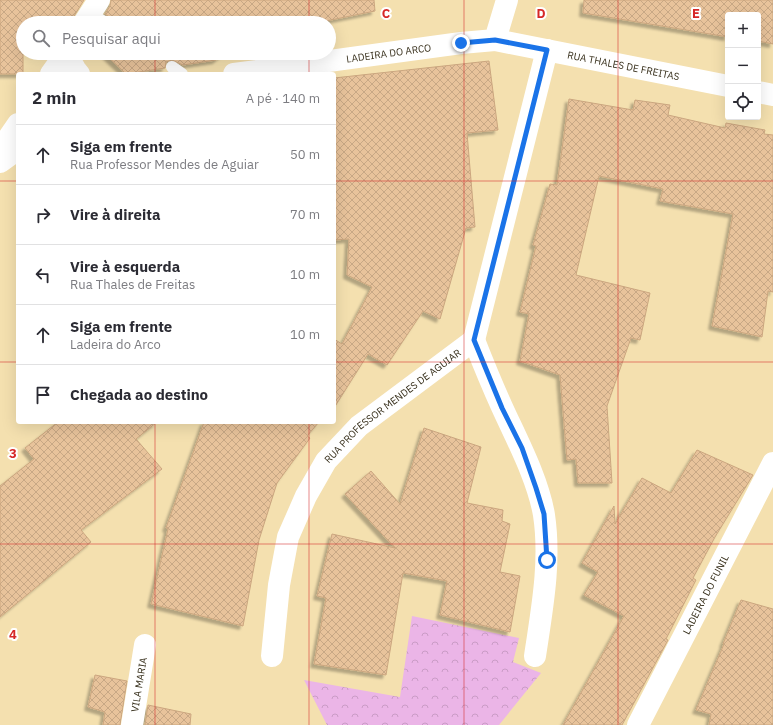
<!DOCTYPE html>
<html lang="pt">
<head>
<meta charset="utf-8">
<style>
  :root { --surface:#fff; --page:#f7f7f7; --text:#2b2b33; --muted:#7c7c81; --line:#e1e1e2 }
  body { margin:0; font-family:"IBM Plex Sans",sans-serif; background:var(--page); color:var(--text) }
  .controls { position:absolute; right:12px; top:12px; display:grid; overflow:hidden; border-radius:4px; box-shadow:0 4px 16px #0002 }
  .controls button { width:36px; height:36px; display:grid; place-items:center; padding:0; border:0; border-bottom:1px solid var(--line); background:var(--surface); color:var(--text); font:20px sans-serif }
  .stop { position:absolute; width:12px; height:12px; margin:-9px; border:3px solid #1a73e8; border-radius:50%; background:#fff }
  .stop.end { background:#1a73e8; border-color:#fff; box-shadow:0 1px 4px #0008 }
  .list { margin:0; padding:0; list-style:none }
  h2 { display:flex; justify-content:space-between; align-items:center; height:52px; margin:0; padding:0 16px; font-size:17px }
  h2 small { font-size:13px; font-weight:400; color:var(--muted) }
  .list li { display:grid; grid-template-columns:26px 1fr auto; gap:12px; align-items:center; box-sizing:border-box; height:60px; padding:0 16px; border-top:1px solid var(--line) }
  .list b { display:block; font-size:15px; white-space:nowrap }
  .list p { margin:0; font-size:13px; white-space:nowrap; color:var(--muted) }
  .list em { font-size:13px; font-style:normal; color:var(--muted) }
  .icon { flex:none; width:22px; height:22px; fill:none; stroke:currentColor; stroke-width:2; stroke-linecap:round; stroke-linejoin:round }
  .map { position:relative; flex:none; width:773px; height:725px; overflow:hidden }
  .search { position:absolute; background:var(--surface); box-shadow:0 4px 16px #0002; left:16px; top:16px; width:320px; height:44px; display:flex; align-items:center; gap:10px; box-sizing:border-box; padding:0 14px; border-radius:22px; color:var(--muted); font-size:15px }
  .panel { position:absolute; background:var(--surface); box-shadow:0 4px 16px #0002; left:16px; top:72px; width:320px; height:352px; border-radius:4px }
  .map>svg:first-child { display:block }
  .forest { fill:url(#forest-crowns) }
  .building { fill:url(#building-cross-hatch); stroke:#cba67f; filter:url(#shadow) }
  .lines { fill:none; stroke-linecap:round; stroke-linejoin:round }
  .service { stroke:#fff; stroke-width:12 }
  .minor { stroke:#fff; stroke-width:22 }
  .tertiary { stroke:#fff; stroke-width:22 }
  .secondary { stroke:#fff; stroke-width:22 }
  .route { stroke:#1a73e8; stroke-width:5 }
  .grid { fill:none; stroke:#d62828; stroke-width:1; stroke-opacity:0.55 }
  .labels { text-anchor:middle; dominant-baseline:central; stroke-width:4; stroke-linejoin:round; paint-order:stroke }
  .street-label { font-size:10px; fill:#352d19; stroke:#fff }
  .grid-label { font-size:13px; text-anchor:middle; font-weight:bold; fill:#d62828; stroke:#fff; stroke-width:4; stroke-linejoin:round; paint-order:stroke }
</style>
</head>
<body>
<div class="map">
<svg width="773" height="725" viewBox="0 0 773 725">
  <defs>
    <pattern id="forest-crowns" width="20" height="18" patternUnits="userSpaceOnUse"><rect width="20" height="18" fill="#ebb5e7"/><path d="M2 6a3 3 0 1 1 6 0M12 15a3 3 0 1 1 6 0" fill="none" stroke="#ca9cc6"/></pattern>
    <pattern id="building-cross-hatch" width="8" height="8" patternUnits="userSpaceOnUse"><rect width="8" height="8" fill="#e8c39b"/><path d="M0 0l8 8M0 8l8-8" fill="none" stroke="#c8a885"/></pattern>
    <filter id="shadow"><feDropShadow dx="-3.5" dy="3.5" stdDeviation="1" flood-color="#0004"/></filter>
  </defs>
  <rect width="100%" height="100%" fill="#f4e0af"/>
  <path class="forest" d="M412,616l107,22 -6,24 28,11 -42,52h-172l-23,-45 96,17z"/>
  <g class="building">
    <path d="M0,0h84l-10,16 -2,7h-49v51h-23z"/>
    <path d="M111,0h263l1,11 -59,12h-203l-1,-4 -7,-5 5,-8z"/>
    <path d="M584,0h189v44l-15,-3v-26h-30v22l-145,-24z"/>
    <path d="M104,53h121l-9,7 -33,5 -11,-5 -6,2 -1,6 -39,6z"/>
    <path d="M489,61l9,69 -31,3 8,94 -9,1 -26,91 -17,-8 -36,54 -19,-11 -34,54v-69l8,5 30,-57 -25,-12 2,-36 -15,1v-162z"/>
    <path d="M569,99l64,11 2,-10 35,5 -2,10 57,13 1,-5 39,7 -1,4 9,1v157l-5,-1 -6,46 -50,-11 21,-112 -73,-13 3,-12 -64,-13 -23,99 74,18 -10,47 -9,-2 -24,68 5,77h-34l-2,-24 -9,1 -7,-85 -40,-14 9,-47 -9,-2 16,-66 -3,-1 17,-61 7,1z"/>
    <path d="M58,422h99l-21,17 26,30 -81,61 10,12 -91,75v-131l34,-27 -9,-11z"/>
    <path d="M204,422h115l-12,14 3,2 -33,45 -18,57 -16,86 -92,-22 17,-75 -2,-1z"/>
    <path d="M424,428l57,19 -14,56 36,7 -1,11 8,3 -10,48 20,4 -10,56 -70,-17 7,-34 -44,-8 -17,102 -72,-11 12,-66 -9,-2 15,-62 63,14 -50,-54 26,-23 29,33z"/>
    <path d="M697,450l56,25 -38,62 -22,41 3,2 -30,59 2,1 -46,85h-59l61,-109 -40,-21 14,-23 -16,-9 32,-57 1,18 27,-46 29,15z"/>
    <path d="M741,600l32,9v116h-64l2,-11 -15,-4 28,-66h-1z"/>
    <path d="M95,675l32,6 -7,44h-17l2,-13 -17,-5z"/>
    <path d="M148,705l43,9 -1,11h-45z"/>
  </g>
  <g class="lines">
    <g class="service">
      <path d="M90,14l16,9"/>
      <path d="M172,67l10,7"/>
    </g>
    <g class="minor">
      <path d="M474,340c9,23 18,45 28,67 15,33 36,72 42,108 7,47 -2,94 -9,141"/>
      <path d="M474,340l73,-290"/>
      <path id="s1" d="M272,656l7,-71 9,-48 18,-41 20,-35 33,-35 115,-86"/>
      <path id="s2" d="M132,725l13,-80"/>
      <path id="s3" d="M638,725l135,-262"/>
    </g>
    <g class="tertiary">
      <path d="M84,23l15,-23"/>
      <path id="s4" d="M495,40l233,46"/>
      <path d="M51,74l15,-21"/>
      <path d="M758,92l15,3"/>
      <path d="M0,150l18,-26"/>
    </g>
    <g class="secondary">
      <path d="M66,53l9,16 4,5"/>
      <path id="s5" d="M234,74l227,-31 34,-3 12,-40"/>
      <path d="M0,162l18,-13"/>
    </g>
  </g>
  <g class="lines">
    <path class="route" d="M461,43l34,-3 52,10 -73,290 28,68 20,40 14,40 8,26 3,46"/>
  </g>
  <path class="grid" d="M155,0v23M309,0v23M464,0v725M618,0v725M155,53v21M309,53v21M0,181h18M334,181h439M0,362h18M334,362h439M155,422v303M309,422v303M0,544h773"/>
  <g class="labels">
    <g class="street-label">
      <text stroke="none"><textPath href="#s5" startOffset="156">LADEIRA DO ARCO</textPath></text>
      <text stroke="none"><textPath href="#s4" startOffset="131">RUA THALES DE FREITAS</textPath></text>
      <text stroke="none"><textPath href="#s1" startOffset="292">RUA PROFESSOR MENDES DE AGUIAR</textPath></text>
      <text stroke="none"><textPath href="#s3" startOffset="147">LADEIRA DO FUNIL</textPath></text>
      <text stroke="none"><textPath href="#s2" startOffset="41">VILA MARIA</textPath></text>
    </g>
  </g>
  <g class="grid-label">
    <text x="386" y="18">C</text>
    <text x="541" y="18">D</text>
    <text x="696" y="18">E</text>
    <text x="13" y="458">3</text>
    <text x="13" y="639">4</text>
  </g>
</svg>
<div class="controls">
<button>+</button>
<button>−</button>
<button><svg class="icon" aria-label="locate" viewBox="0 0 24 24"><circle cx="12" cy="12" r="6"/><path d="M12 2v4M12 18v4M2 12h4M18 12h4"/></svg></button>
</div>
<div class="stop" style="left:547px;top:560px"></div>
<div class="stop end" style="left:461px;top:43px"></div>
<div class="search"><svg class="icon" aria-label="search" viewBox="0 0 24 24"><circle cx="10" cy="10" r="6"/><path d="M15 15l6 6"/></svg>Pesquisar aqui</div>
<section class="panel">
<h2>2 min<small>A pé · 140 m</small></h2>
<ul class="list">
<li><svg class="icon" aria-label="ahead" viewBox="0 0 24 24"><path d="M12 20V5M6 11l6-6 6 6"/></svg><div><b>Siga em frente</b><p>Rua Professor Mendes de Aguiar</p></div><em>50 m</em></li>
<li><svg class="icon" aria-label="right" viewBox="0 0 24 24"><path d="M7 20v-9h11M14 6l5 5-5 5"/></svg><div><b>Vire à direita</b></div><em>70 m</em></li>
<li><svg class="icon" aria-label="left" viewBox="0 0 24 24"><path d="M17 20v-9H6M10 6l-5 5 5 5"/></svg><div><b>Vire à esquerda</b><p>Rua Thales de Freitas</p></div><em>10 m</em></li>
<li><svg class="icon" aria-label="ahead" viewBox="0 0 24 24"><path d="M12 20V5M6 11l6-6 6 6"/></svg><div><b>Siga em frente</b><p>Ladeira do Arco</p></div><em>10 m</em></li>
<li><svg class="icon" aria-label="arrive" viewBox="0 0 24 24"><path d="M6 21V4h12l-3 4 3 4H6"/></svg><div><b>Chegada ao destino</b></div></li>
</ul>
</section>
</div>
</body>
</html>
